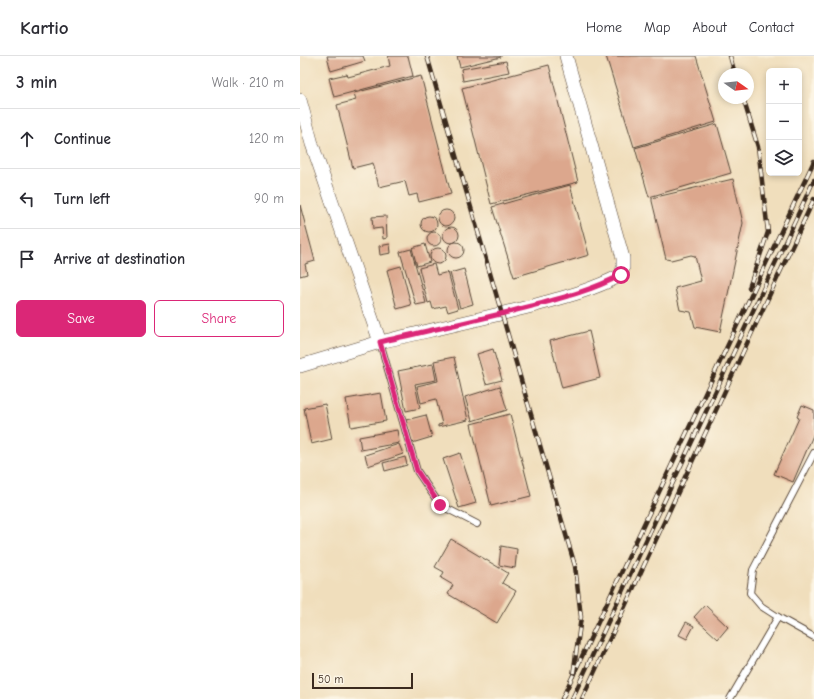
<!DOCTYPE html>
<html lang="en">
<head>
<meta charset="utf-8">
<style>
  :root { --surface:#fff; --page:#f2f2f3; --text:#2b2b33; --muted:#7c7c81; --line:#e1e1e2; --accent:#db2777 }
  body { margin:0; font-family:"Comic Neue",sans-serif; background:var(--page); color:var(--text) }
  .controls { position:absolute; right:12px; top:12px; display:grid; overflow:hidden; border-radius:6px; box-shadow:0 2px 6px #0003 }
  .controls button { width:36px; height:36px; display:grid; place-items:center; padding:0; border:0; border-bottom:1px solid var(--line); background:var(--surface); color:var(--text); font:20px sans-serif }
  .compass { position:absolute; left:418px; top:12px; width:36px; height:36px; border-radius:50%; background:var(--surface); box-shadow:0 2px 6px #0003; rotate:104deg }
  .scale { position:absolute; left:12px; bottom:10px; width:101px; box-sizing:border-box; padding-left:4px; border:2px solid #3b2a1e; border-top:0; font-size:11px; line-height:14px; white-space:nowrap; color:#3b2a1e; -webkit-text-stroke:3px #fcf5e5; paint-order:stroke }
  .stop { position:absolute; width:12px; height:12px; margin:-9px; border:3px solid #db2777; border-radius:50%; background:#fff }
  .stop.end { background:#db2777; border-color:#fff; box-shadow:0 1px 4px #0008 }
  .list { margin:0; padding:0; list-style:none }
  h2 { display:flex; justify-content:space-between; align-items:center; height:52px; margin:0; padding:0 16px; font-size:17px }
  h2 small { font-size:13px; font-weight:400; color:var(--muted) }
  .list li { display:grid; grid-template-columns:26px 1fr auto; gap:12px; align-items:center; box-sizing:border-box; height:60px; padding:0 16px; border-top:1px solid var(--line) }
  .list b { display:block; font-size:15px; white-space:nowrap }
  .list em { font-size:13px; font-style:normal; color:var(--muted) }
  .actions { display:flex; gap:8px; padding:12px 16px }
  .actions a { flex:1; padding:9px 0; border:1px solid var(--accent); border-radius:6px; text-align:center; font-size:14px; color:var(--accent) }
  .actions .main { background:var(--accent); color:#fff }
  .icon { flex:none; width:22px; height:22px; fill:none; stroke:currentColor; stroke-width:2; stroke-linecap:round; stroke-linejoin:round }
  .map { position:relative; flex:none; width:514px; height:643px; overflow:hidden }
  header { display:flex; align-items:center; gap:24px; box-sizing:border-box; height:56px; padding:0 20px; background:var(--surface); border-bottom:1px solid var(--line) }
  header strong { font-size:19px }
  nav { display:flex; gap:22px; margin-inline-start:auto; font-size:14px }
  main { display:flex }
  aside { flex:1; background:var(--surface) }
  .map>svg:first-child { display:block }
  .building { fill:#dca78d }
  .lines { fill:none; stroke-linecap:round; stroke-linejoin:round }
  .service-casing { stroke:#564536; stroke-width:8 }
  .minor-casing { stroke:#564536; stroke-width:14 }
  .service { stroke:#fff; stroke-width:6 }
  .minor { stroke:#fff; stroke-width:13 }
  .rail-casing { stroke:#3b2a1e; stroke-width:4.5 }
  .rail { stroke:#fcf5e5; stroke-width:3; stroke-dasharray:9; stroke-linecap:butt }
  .route { stroke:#db2777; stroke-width:5 }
</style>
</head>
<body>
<header>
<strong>Kartio</strong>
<nav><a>Home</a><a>Map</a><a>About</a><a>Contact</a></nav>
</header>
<main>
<aside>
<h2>3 min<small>Walk · 210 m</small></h2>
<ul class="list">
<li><svg class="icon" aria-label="ahead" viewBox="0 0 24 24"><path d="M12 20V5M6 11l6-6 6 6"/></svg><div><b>Continue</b></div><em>120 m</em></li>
<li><svg class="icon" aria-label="left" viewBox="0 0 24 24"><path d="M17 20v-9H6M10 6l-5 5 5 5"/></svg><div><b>Turn left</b></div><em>90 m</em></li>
<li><svg class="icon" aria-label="arrive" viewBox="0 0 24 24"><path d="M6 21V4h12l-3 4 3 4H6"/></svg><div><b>Arrive at destination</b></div></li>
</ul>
<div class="actions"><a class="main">Save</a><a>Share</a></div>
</aside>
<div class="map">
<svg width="514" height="643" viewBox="0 0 514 643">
  <rect width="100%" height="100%" fill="#fcf5e5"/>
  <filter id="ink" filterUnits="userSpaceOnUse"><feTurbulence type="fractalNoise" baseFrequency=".025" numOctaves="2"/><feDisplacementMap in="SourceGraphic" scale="8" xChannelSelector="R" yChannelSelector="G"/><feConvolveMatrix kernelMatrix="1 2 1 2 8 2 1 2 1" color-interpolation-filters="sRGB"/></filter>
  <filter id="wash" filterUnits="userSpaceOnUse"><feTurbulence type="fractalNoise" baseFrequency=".012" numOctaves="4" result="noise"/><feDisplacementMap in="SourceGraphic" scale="16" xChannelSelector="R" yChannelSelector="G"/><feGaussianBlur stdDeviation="0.9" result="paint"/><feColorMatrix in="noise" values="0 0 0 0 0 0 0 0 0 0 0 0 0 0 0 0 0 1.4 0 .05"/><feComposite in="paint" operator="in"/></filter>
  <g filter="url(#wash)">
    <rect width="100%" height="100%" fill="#f0debc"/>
    <g id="blocks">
      <g class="building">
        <path d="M27,0h36l2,5 -34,10z"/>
        <path d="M88,0h20l5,20 -79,21 -5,-19 18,-4 1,3 42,-11z"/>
        <path d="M157,0h44v1l-41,10z"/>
        <path d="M306,0h90l20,66 -82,25z"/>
        <path d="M206,5l3,11 -46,9 -2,-12z"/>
        <path d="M249,9l29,117 -87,22 -29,-116z"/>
        <path d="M121,20l30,118 -32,8 -2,-8 -8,2 -4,-15 -26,6 -6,-24 -20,5 -16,-63 19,-5 -2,-7z"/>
        <path d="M417,68l14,49 -82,24 -14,-49z"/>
        <path d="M433,123l10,44 -23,109 -25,-5 -4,-15 -11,-2 -5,-22 26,-7 -6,-25 -4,-1 -20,5 -5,-1 -14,-58v-3z"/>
        <path d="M270,129l19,70 -75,22 -22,-70z"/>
        <path d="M0,149l15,56 -10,3 2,10 -7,2z"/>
        <circle cx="146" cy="162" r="8"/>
        <path d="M86,160l1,22 -4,1 -1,-11 -9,1 -1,-12z"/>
        <circle cx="129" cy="168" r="8"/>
        <circle cx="151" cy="179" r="8"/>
        <circle cx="134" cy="183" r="7"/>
        <circle cx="156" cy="194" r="8"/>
        <path d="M90,188l1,9 -11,2 -1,-9z"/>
        <path d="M125,188l5,18 -13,4 -5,-18z"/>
        <circle cx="138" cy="200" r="8"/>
        <path d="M111,193l15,54 -10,2 -16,-53z"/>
        <path d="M134,208l3,11 11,-3 10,37 -10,3 -2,-6 -13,3 -2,-7 -3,1 -9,-35z"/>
        <path d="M101,210l10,39 -14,4 -10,-39z"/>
        <path d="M164,213l9,35 -13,4 -10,-35z"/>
        <path d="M289,275l11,47 -38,10 -12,-47z"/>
        <path d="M193,293l9,31 -16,4 -9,-30z"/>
        <path d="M154,301l14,63 -30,7v-2l4,-1 -6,-25 -15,4 -4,-17 21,-5 -4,-20z"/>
        <path d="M133,308l3,16 -21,4 5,24 -14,3 -8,-40z"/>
        <path d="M200,330l7,24 -35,11 -7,-24z"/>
        <path d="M81,337l5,28 -35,6 -5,-28z"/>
        <path d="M25,348l7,35 -21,5 -7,-36z"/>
        <path d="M502,349l12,5v23l-21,49 -19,-8 25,-56 -2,-1z"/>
        <path d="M210,358l21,82 -40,10 -20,-82z"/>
        <path d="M126,359l6,22 -20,6 -6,-23z"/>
        <path d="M97,374l2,13 -38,7 -2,-13z"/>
        <path d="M99,388l4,10 -35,12 -3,-11z"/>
        <path d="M160,397l16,50 -17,5 -16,-49z"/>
        <path d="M105,401l2,8 -22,6 -2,-8z"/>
        <path d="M151,483l57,34 -6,10 14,8 -19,32 -49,-29 5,-9 -12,-7 3,-6 -9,-5z"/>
        <path d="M201,490l16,3 -2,19 -16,-3z"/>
        <path d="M405,549l23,22 -10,12 -24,-22z"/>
        <path d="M386,566l8,4 -7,13 -8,-4z"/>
      </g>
    </g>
  </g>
  <g filter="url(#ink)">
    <use href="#blocks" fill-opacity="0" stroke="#564536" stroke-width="1"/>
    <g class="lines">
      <g class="service-casing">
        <g id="service">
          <path d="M80,286l37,129 23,34 37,19"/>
          <path d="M478,561l36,20"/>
          <path d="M430,643l48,-82 -17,-11 -11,-13 3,-23 61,-117"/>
        </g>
      </g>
      <g class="minor-casing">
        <g id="minor">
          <path d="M0,44l12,44 68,198c51,-12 102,-23 152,-36 30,-8 61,-16 89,-31l2,-7v-10l-57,-202"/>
          <path d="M0,310l80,-24"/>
        </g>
      </g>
      <use href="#service" class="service"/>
      <use href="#minor" class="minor"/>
      <g class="rail-casing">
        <g id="rail">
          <path d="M127,0l148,510 6,51 -8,59"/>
          <path d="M430,0l5,18"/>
          <path d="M443,42l15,49 10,85 -19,56"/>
          <path d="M262,643l252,-538"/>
          <path d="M272,643l242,-519"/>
          <path d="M282,643l232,-500"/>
        </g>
      </g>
      <use href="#rail" class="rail"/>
    </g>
  </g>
  <g class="lines" filter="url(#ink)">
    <path class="route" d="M140,449l-23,-34 -37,-129c51,-12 102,-23 152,-36 30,-8 61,-16 89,-31"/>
  </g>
</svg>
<div class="controls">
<button>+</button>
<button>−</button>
<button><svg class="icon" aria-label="layers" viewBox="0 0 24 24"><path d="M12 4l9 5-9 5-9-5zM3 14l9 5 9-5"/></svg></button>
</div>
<svg class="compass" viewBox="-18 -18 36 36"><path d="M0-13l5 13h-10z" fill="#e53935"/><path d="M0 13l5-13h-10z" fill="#7c7c81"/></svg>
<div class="scale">50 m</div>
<div class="stop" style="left:321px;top:219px"></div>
<div class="stop end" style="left:140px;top:449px"></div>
</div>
</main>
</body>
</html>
